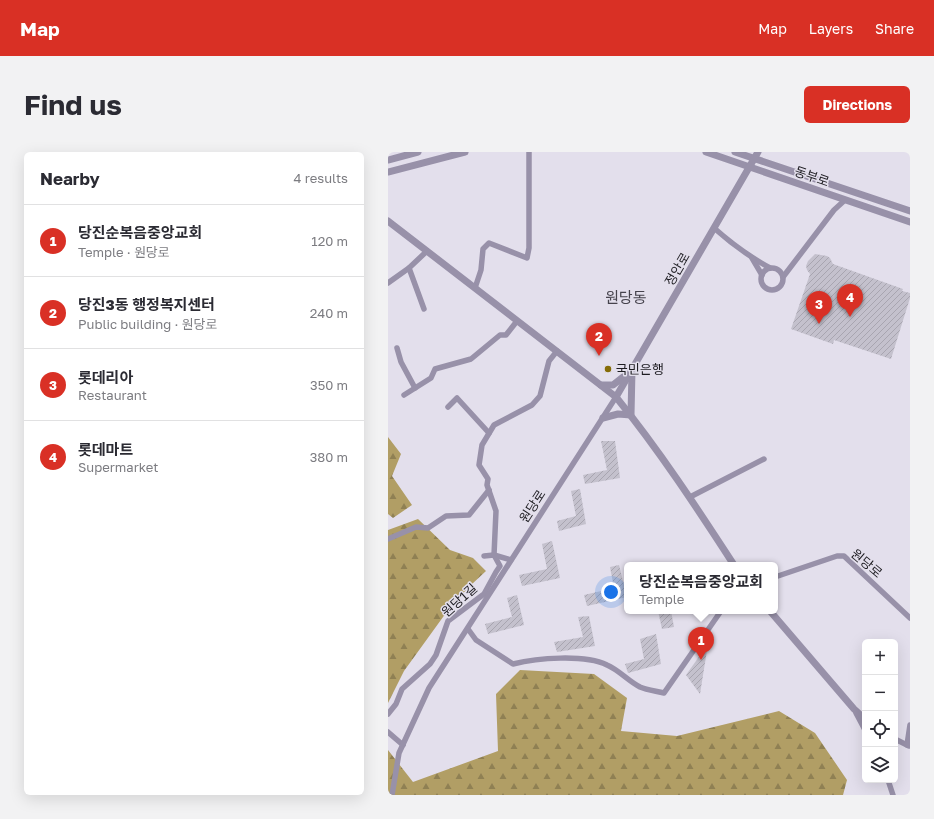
<!DOCTYPE html>
<html lang="en">
<head>
<meta charset="utf-8">
<style>
  :root { --surface:#fff; --page:#f2f2f3; --text:#2b2b33; --muted:#7c7c81; --line:#e1e1e2; --accent:#d93025 }
  body { margin:0; font-family:"Golos Text","Noto Sans KR",sans-serif; background:var(--page); color:var(--text) }
  .controls { position:absolute; right:12px; bottom:12px; display:grid; overflow:hidden; border-radius:6px; box-shadow:0 4px 16px #0002 }
  .controls button { width:36px; height:36px; display:grid; place-items:center; padding:0; border:0; border-bottom:1px solid var(--line); background:var(--surface); color:var(--text); font:20px sans-serif }
  .you { position:absolute; left:223px; top:440px; width:14px; height:14px; margin:-10px; border:3px solid #fff; border-radius:50%; background:#1a73e8; box-shadow:0 0 0 6px #1a73e833 }
  .badge { display:grid; place-items:center; width:26px; height:26px; border-radius:50%; background:var(--accent); color:#fff; font-size:13px; font-weight:700 }
  .pin { position:absolute; translate:-50% -33px; filter:drop-shadow(0 1px 2px #0008) }
  .pin::after { content:''; position:absolute; top:21px; width:14px; height:12px; background:inherit; clip-path:polygon(0 0,100% 0,50% 100%) }
  .popup { position:absolute; left:236px; top:410px; width:154px; height:52px; box-sizing:border-box; display:grid; place-content:center; border-radius:6px; background:var(--surface); filter:drop-shadow(0 1px 3px #0005); font-size:13px; white-space:nowrap; color:var(--muted) }
  .popup b { font-size:15px; color:var(--text) }
  .popup::after { content:''; position:absolute; left:50%; top:100%; margin-left:-8px; border:8px solid transparent; border-top-color:var(--surface) }
  .list { margin:0; padding:0; list-style:none }
  h2 { display:flex; justify-content:space-between; align-items:center; height:52px; margin:0; padding:0 16px; font-size:17px }
  h2 small { font-size:13px; font-weight:400; color:var(--muted) }
  .list li { display:grid; grid-template-columns:26px 1fr auto; gap:12px; align-items:center; box-sizing:border-box; height:72px; padding:0 16px; border-top:1px solid var(--line) }
  .list b { display:block; font-size:15px; white-space:nowrap }
  .list p { margin:0; font-size:13px; white-space:nowrap; color:var(--muted) }
  .list em { font-size:13px; font-style:normal; color:var(--muted) }
  .icon { flex:none; width:22px; height:22px; fill:none; stroke:currentColor; stroke-width:2; stroke-linecap:round; stroke-linejoin:round }
  .map { position:relative; flex:none; width:522px; height:643px; overflow:hidden; border-radius:6px }
  header { display:flex; align-items:center; gap:24px; box-sizing:border-box; height:56px; padding:0 20px; background:var(--accent); color:#fff }
  header strong { font-size:19px }
  nav { display:flex; gap:22px; margin-inline-start:auto; font-size:14px }
  .intro { display:flex; align-items:center; justify-content:space-between; box-sizing:border-box; height:96px; padding:0 24px }
  h1 { margin:0; font-size:28px }
  .button { padding:10px 18px; border-radius:6px; background:var(--accent); color:#fff; font-size:14px; font-weight:700 }
  main { display:flex; gap:24px; padding:0 24px }
  aside { flex:1; background:var(--surface); border-radius:6px; box-shadow:0 4px 16px #0002 }
  .map>svg:first-child { display:block }
  .forest { fill:url(#forest-firs) }
  .building { fill:url(#building-hatch) }
  .lines { fill:none; stroke-linecap:round; stroke-linejoin:round }
  .minor { stroke:#9891a9; stroke-width:5.5 }
  .tertiary { stroke:#9891a9; stroke-width:7 }
  .poi-dot { fill:#856c07; stroke:#e3dfec; stroke-width:1.5 }
  .labels { text-anchor:middle; dominant-baseline:central; stroke-width:3; stroke-linejoin:round; paint-order:stroke }
  .street-label { font-size:13px; fill:#1d1c21; stroke:#e3dfec }
  .poi-label { font-size:13px; fill:#1d1c21; stroke:#e3dfec; text-anchor:start }
  .quarter-label { font-size:15px; fill:#46434d; stroke:#e3dfec }
</style>
</head>
<body>
<header>
<strong>Map</strong>
<nav><a>Map</a><a>Layers</a><a>Share</a></nav>
</header>
<div class="intro"><h1>Find us</h1><a class="button">Directions</a></div>
<main>
<aside>
<h2>Nearby<small>4 results</small></h2>
<ul class="list">
<li><span class="badge">1</span><div><b>당진순복음중앙교회</b><p>Temple · 원당로</p></div><em>120 m</em></li>
<li><span class="badge">2</span><div><b>당진3동 행정복지센터</b><p>Public building · 원당로</p></div><em>240 m</em></li>
<li><span class="badge">3</span><div><b>롯데리아</b><p>Restaurant</p></div><em>350 m</em></li>
<li><span class="badge">4</span><div><b>롯데마트</b><p>Supermarket</p></div><em>380 m</em></li>
</ul>
</aside>
<div class="map">
<svg width="522" height="643" viewBox="0 0 522 643">
  <defs>
    <pattern id="forest-firs" width="22" height="20" patternUnits="userSpaceOnUse"><rect width="22" height="20" fill="#b19e65"/><path d="M5 1l3.5 6h-7zM16 11l3.5 6h-7z" fill="#8f8053"/></pattern>
    <pattern id="building-hatch" width="6" height="6" patternUnits="userSpaceOnUse"><rect width="6" height="6" fill="#c4c1cd"/><path d="M-1 1l2-2M0 6l6-6M5 7l2-2" fill="none" stroke="#a8a5b0"/></pattern>
  </defs>
  <rect width="100%" height="100%" fill="#e3dfec"/>
  <g class="forest">
    <path d="M0,285l13,17 -9,22 20,29 -19,13 -5,-4z"/>
    <path d="M30,367l32,31 23,8 13,13 -15,14 -20,21 -47,65 -16,32v-173z"/>
    <path d="M132,518l74,4 33,24 -6,33 56,5 102,-25 36,22 32,47 -4,15h-455v-45l25,32 85,-31 -2,-57z"/>
  </g>
  <g class="building">
    <path d="M427,102l12,2 3,2 3,6 70,25 -1,2 8,2v5l-19,61 -57,-19 -1,4 -42,-15 19,-55 -3,-4 -1,-4 2,-5z"/>
    <path d="M213,289h14l5,37 -35,6 -2,-9 24,-5z"/>
    <path d="M192,337l6,35 -27,7 -2,-10 19,-5 -5,-25z"/>
    <path d="M164,389l8,37 -38,8 -3,-11 28,-6 -5,-25z"/>
    <path d="M231,413l8,32 -40,9 -3,-11 30,-7 -4,-21z"/>
    <path d="M129,443l7,30 -36,9 -3,-10 27,-7 -5,-19z"/>
    <path d="M270,459h13l3,16 -12,2z"/>
    <path d="M201,464l6,30 -38,6 -3,-10 29,-5 -5,-20z"/>
    <path d="M268,482l5,30 -33,9 -3,-9 19,-5 -4,-20z"/>
    <path d="M320,492l-8,50 -14,-19z"/>
  </g>
  <g class="lines">
    <g class="minor">
      <path d="M326,76c18,16 36,29 56,40"/>
      <path d="M364,106l10,17"/>
      <circle cx="384" cy="127" r="11"/>
      <path d="M395,125l51,-67 11,-10"/>
      <path d="M0,131l21,-15"/>
      <path d="M87,136l6,-18 2,-21 6,-6 38,15 2,-10v-96"/>
      <path d="M36,157l-15,-41 18,-17"/>
      <path d="M9,196l4,14 14,26"/>
      <path d="M16,243l27,-17 4,-9 36,-10 29,-24h6l11,-14"/>
      <path d="M60,255l9,-9 32,35"/>
      <path d="M302,345l74,-38"/>
      <path d="M0,387l28,-12 12,1 18,-12 23,-1 20,-25"/>
      <path d="M96,404l10,-1 17,5"/>
      <path d="M387,425l62,-21h7l66,62"/>
      <path d="M80,477l8,11 37,24c24,-6 71,-10 94,1 12,5 21,16 33,22 7,3 16,4 24,6l57,-82"/>
      <path d="M468,561l9,17"/>
      <path d="M0,562l8,-10 6,-15 28,-25 6,-9 12,-34 36,-27 12,-22 4,-6 -6,-11 2,-44 -9,-26 1,-6 -9,-14 3,-20 12,-20 38,-20 8,-9 9,-35 8,-10"/>
      <path d="M0,580l15,13"/>
      <path d="M507,587l14,7"/>
      <path d="M519,593l3,-20"/>
      <path d="M500,628l5,15"/>
      <path d="M4,643l7,-42 30,-65 187,-291"/>
    </g>
    <g class="tertiary">
      <path d="M318,0l204,70"/>
      <path d="M347,0l175,59"/>
      <path d="M0,8l30,-8"/>
      <path d="M0,20l77,-20"/>
      <path d="M0,69l228,176c43,53 81,111 118,168"/>
      <path d="M213,233h12l19,-15 -1,45 -13,-1 -15,4"/>
      <path d="M228,245l142,-245"/>
      <path d="M382,459l84,98 11,10"/>
    </g>
  </g>
  <circle class="poi-dot" cx="220" cy="217" r="4"/>
  <g class="labels">
    <g class="street-label">
      <text transform="translate(424 24) rotate(19)">동부로</text>
      <text transform="translate(289 117) rotate(-60)">정안로</text>
      <text transform="translate(144 354) rotate(-57)">원당로</text>
      <text transform="translate(479 411) rotate(40)">원당로</text>
      <text transform="translate(71 448) rotate(-42)">원당1길</text>
    </g>
    <g class="poi-label">
      <text x="228" y="217">국민은행</text>
    </g>
    <g class="quarter-label">
      <text x="238" y="145">원당동</text>
    </g>
  </g>
</svg>
<div class="controls">
<button>+</button>
<button>−</button>
<button><svg class="icon" aria-label="locate" viewBox="0 0 24 24"><circle cx="12" cy="12" r="6"/><path d="M12 2v4M12 18v4M2 12h4M18 12h4"/></svg></button>
<button><svg class="icon" aria-label="layers" viewBox="0 0 24 24"><path d="M12 4l9 5-9 5-9-5zM3 14l9 5 9-5"/></svg></button>
</div>
<div class="you"></div>
<div class="pin badge" style="left:313px;top:508px">1</div>
<div class="popup"><b>당진순복음중앙교회</b>Temple</div>
<div class="pin badge" style="left:211px;top:204px">2</div>
<div class="pin badge" style="left:431px;top:172px">3</div>
<div class="pin badge" style="left:462px;top:165px">4</div>
</div>
</main>
</body>
</html>
